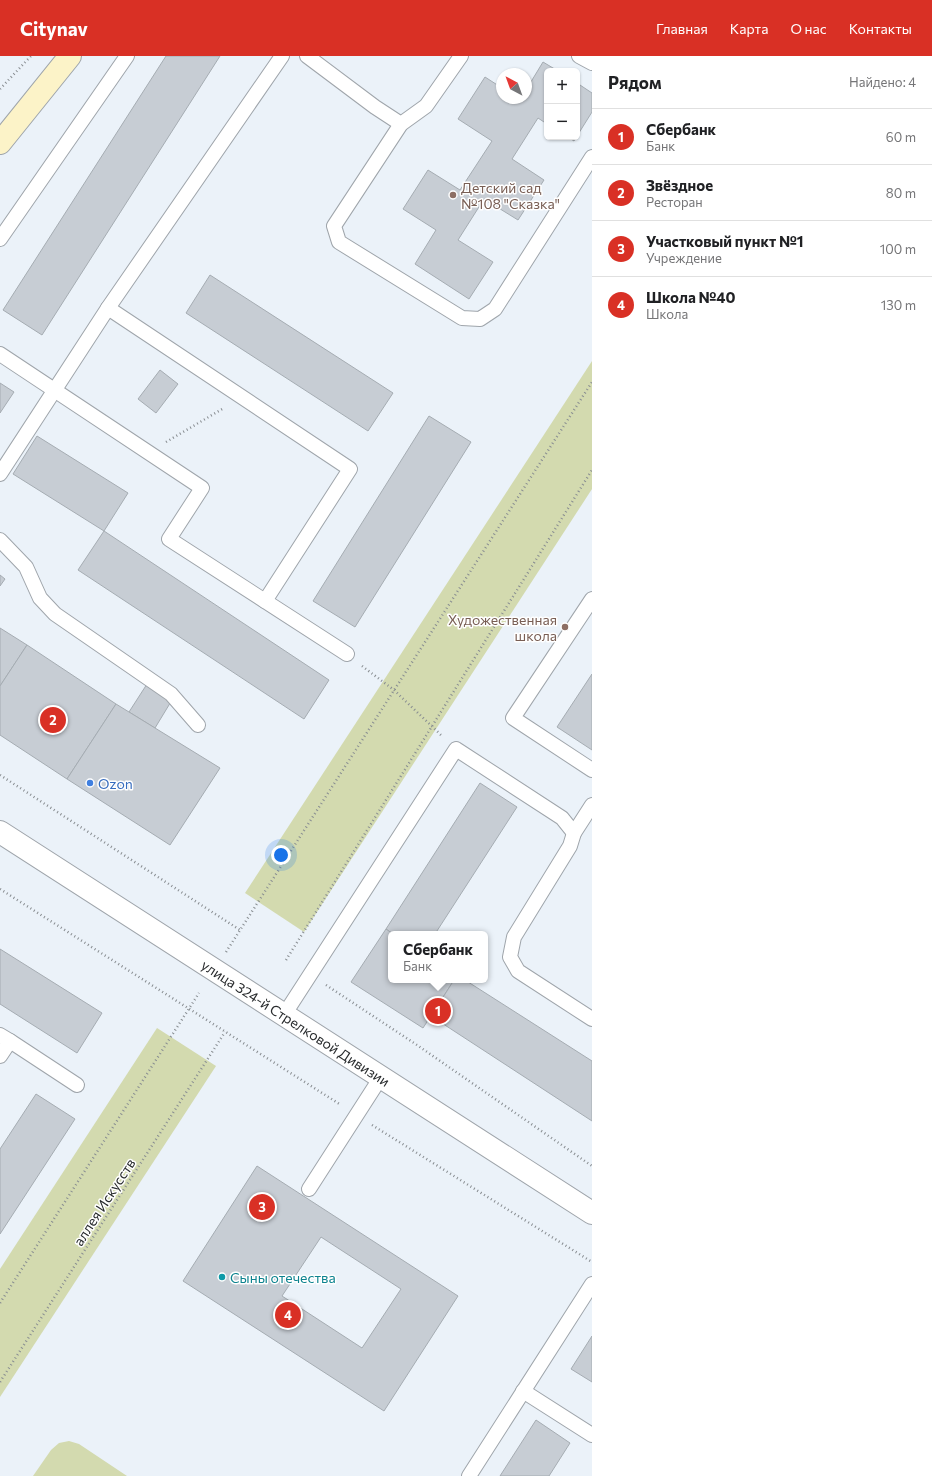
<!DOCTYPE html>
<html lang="ru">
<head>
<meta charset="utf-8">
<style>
  :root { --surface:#fff; --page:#f6f6f6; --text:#202124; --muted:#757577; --line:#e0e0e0; --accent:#d93025 }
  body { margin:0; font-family:Commissioner,sans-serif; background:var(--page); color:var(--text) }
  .controls { position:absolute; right:12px; top:12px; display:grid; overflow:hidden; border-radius:6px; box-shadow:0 1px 3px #0004 }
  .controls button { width:36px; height:36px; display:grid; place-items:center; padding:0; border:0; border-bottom:1px solid var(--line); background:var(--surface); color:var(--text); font:20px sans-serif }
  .compass { position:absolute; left:496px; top:12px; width:36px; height:36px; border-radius:50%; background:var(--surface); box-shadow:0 1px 3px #0004; rotate:319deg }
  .you { position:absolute; left:281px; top:799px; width:14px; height:14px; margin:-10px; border:3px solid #fff; border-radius:50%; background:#1a73e8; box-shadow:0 0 0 6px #1a73e833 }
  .badge { display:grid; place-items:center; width:26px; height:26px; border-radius:50%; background:var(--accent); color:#fff; font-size:13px; font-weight:700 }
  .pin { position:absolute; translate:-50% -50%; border:2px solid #fff; box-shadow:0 1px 4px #0006 }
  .popup { position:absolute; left:388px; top:875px; width:100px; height:52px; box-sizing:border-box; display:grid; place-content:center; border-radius:6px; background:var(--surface); filter:drop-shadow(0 1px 3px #0005); font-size:13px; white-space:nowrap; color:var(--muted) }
  .popup b { font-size:15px; color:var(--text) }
  .popup::after { content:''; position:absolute; left:50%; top:100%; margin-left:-8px; border:8px solid transparent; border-top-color:var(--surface) }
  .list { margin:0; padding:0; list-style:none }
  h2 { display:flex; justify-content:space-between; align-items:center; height:52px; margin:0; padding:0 16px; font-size:17px }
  h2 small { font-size:13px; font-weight:400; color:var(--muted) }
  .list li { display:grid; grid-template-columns:26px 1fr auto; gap:12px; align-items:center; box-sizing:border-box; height:56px; padding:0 16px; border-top:1px solid var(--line) }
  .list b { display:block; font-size:15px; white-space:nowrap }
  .list p { margin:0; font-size:13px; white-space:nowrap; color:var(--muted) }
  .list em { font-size:13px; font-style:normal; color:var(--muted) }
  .map { position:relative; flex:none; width:592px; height:1420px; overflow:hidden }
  header { display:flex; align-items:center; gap:24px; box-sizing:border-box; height:56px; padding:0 20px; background:var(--accent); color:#fff }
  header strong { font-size:19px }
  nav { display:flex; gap:22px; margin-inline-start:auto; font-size:14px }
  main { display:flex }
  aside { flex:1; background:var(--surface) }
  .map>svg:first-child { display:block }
  .green { fill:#d3daaf }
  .building { fill:#c7cdd4; stroke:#a5acb2; fill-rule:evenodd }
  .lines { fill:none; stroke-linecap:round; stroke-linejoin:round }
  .lane-casing { stroke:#9fa5ab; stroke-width:16 }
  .street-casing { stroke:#9fa5ab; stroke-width:24 }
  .secondary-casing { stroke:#9fa5ab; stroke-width:24 }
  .path { stroke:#888d91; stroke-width:2.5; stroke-dasharray:1 3; stroke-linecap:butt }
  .lane { stroke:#fff; stroke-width:14 }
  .street { stroke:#fff; stroke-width:22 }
  .secondary { stroke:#fcf3c8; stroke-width:22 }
  .education-dot { fill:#8d6e63; stroke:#fff; stroke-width:1.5 }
  .shop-dot { fill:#3f7fe0; stroke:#fff; stroke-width:1.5 }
  .culture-dot { fill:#0f9aa8; stroke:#fff; stroke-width:1.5 }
  .labels { text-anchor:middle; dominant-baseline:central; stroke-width:3; stroke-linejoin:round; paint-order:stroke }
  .education-label { font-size:14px; fill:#785e54; stroke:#fff; text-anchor:start }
  .shop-label { font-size:14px; fill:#366cbe; stroke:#fff; text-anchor:start }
  .street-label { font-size:14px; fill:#282b2d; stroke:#fff }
  .culture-label { font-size:14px; fill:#0d838f; stroke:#fff; text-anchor:start }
</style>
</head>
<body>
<header>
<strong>Citynav</strong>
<nav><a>Главная</a><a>Карта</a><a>О нас</a><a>Контакты</a></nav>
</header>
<main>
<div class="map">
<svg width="592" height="1420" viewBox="0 0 592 1420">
  <rect width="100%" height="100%" fill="#ebf2f9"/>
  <g class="green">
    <path d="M592,305v128l-288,443 -59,-39z"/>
    <path d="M157,972l59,38 -216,331v-128z"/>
    <path d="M69,1385l10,3 48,32h-94l18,-26 8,-7z"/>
  </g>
  <g class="building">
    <path d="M166,0h54l-178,279 -39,-25z"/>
    <path d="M543,6l15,9h-11v53l-9,-6 -26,41 32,21 -26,40 -34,-21 -26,41 35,22 -24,37 -54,-35 21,-34 -33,-21 25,-39 32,20 32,-49 -34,-22 27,-42 17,11v10h15l3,2 1,-2h5v-8z"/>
    <path d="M577,27l15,10v19l-15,24z"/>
    <path d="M568,81h8l-2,4z"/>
    <path d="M210,219l183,118 -25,38 -182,-118z"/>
    <path d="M160,314l18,14 -22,29 -18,-14z"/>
    <path d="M0,327l14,9 -14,21z"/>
    <path d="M429,360l42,26 -116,185 -42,-26z"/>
    <path d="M37,380l91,57 -24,38 -91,-57z"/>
    <path d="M104,475l225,149 -25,39 -226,-149z"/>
    <path d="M0,519l5,4 -5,7z"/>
    <path d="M0,572l27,17 -27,41z"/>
    <path d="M27,589l89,59 -49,75 -67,-44v-49z"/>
    <path d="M592,618v76l-35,-23z"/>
    <path d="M147,628l25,16 -17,28 -26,-16z"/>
    <path d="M116,648l104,64 -50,77 -103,-66z"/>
    <path d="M480,727l37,24 -82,127h-42l-7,-5z"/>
    <path d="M386,873l7,5h-2v46h63l-31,48 -72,-46z"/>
    <path d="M0,893l102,64 -25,40 -77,-49z"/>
    <path d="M454,924h11l127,81v60l-161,-105z"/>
    <path d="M36,1038l39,25 -75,115v-85z"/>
    <path d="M257,1110l201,130 -74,115 -201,-130zM321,1181l80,52 -39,59 -80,-52z"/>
    <path d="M592,1280v46l-21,-13z"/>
    <path d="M536,1364l34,23 -21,33h-49z"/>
  </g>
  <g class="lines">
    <g class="lane-casing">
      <g id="lane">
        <path d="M307,0l68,51 26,17"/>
        <path d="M461,0l-35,50 -25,18 -67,102 5,16 123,76 18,1 15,-10 97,-152"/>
        <path d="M579,0l13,7"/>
        <path d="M0,183l127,-183"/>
        <path d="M108,252l242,161 -85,132"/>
        <path d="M0,298l202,134 -33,51 178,115"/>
        <path d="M0,418l108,-166 174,-252"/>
        <path d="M0,484l26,27 14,31 15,16 116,80 27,31"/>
        <path d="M592,543l-79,119 79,52"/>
        <path d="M592,749l-18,28 -4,13 -56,91 -4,20 8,14 74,48"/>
        <path d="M284,959l172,-266 106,69 12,15"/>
        <path d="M0,979l10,6 -10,15"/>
        <path d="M10,985l67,44"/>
        <path d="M309,1133l72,-112"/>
        <path d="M523,1335l69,44"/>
        <path d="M469,1420l123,-192"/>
      </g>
    </g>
    <g class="street-casing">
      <g id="street">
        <path id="s1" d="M0,776l592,381"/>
      </g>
    </g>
    <g class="secondary-casing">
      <path id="secondary" d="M0,87l70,-87"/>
    </g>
    <g class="path">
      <path d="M0,33l31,-33"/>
      <path d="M166,386l58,-34"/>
      <path d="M362,610l32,24 48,46"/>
      <path d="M0,719l240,155"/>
      <path d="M0,833l341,216"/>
      <path d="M226,896l366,-570"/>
      <path d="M286,904l306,-490"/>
      <path d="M326,929l91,60 175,121"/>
      <path d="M372,1069l220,137"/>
      <path d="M0,1247l199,-310"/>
      <path d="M0,1326l225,-350"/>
    </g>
    <use href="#lane" class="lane"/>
    <use href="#street" class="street"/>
    <use href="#secondary" class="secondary"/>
  </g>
  <g class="education-dot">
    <circle cx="453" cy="139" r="4"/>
    <circle cx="565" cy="571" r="4"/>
  </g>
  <circle class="shop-dot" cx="90" cy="727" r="4"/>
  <circle class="culture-dot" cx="222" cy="1221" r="4"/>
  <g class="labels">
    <g class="education-label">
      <text x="461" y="131">Детский сад<tspan x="461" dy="16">№108 "Сказка"</tspan></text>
      <text x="557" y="563" text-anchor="end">Художественная<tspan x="557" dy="16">школа</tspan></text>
    </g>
    <g class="shop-label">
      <text x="98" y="727">Ozon</text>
    </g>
    <g class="street-label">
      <text stroke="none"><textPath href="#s1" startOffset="352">улица 324-й Стрелковой Дивизии</textPath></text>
      <text transform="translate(104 1146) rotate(-57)">аллея Искусств</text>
    </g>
    <g class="culture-label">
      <text x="230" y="1221">Сыны отечества</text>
    </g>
  </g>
</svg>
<div class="controls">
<button>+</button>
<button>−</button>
</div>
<svg class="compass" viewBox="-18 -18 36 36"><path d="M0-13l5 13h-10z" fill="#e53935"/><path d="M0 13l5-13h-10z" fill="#757577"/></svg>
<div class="you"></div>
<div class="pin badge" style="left:438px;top:955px">1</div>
<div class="popup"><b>Сбербанк</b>Банк</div>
<div class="pin badge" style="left:53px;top:664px">2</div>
<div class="pin badge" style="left:262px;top:1151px">3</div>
<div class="pin badge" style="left:288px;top:1259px">4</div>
</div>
<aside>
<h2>Рядом<small>Найдено: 4</small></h2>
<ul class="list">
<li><span class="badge">1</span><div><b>Сбербанк</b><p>Банк</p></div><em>60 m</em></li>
<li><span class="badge">2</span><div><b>Звёздное</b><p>Ресторан</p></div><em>80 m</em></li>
<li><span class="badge">3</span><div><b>Участковый пункт №1</b><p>Учреждение</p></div><em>100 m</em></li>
<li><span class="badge">4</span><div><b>Школа №40</b><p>Школа</p></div><em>130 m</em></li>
</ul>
</aside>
</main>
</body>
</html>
